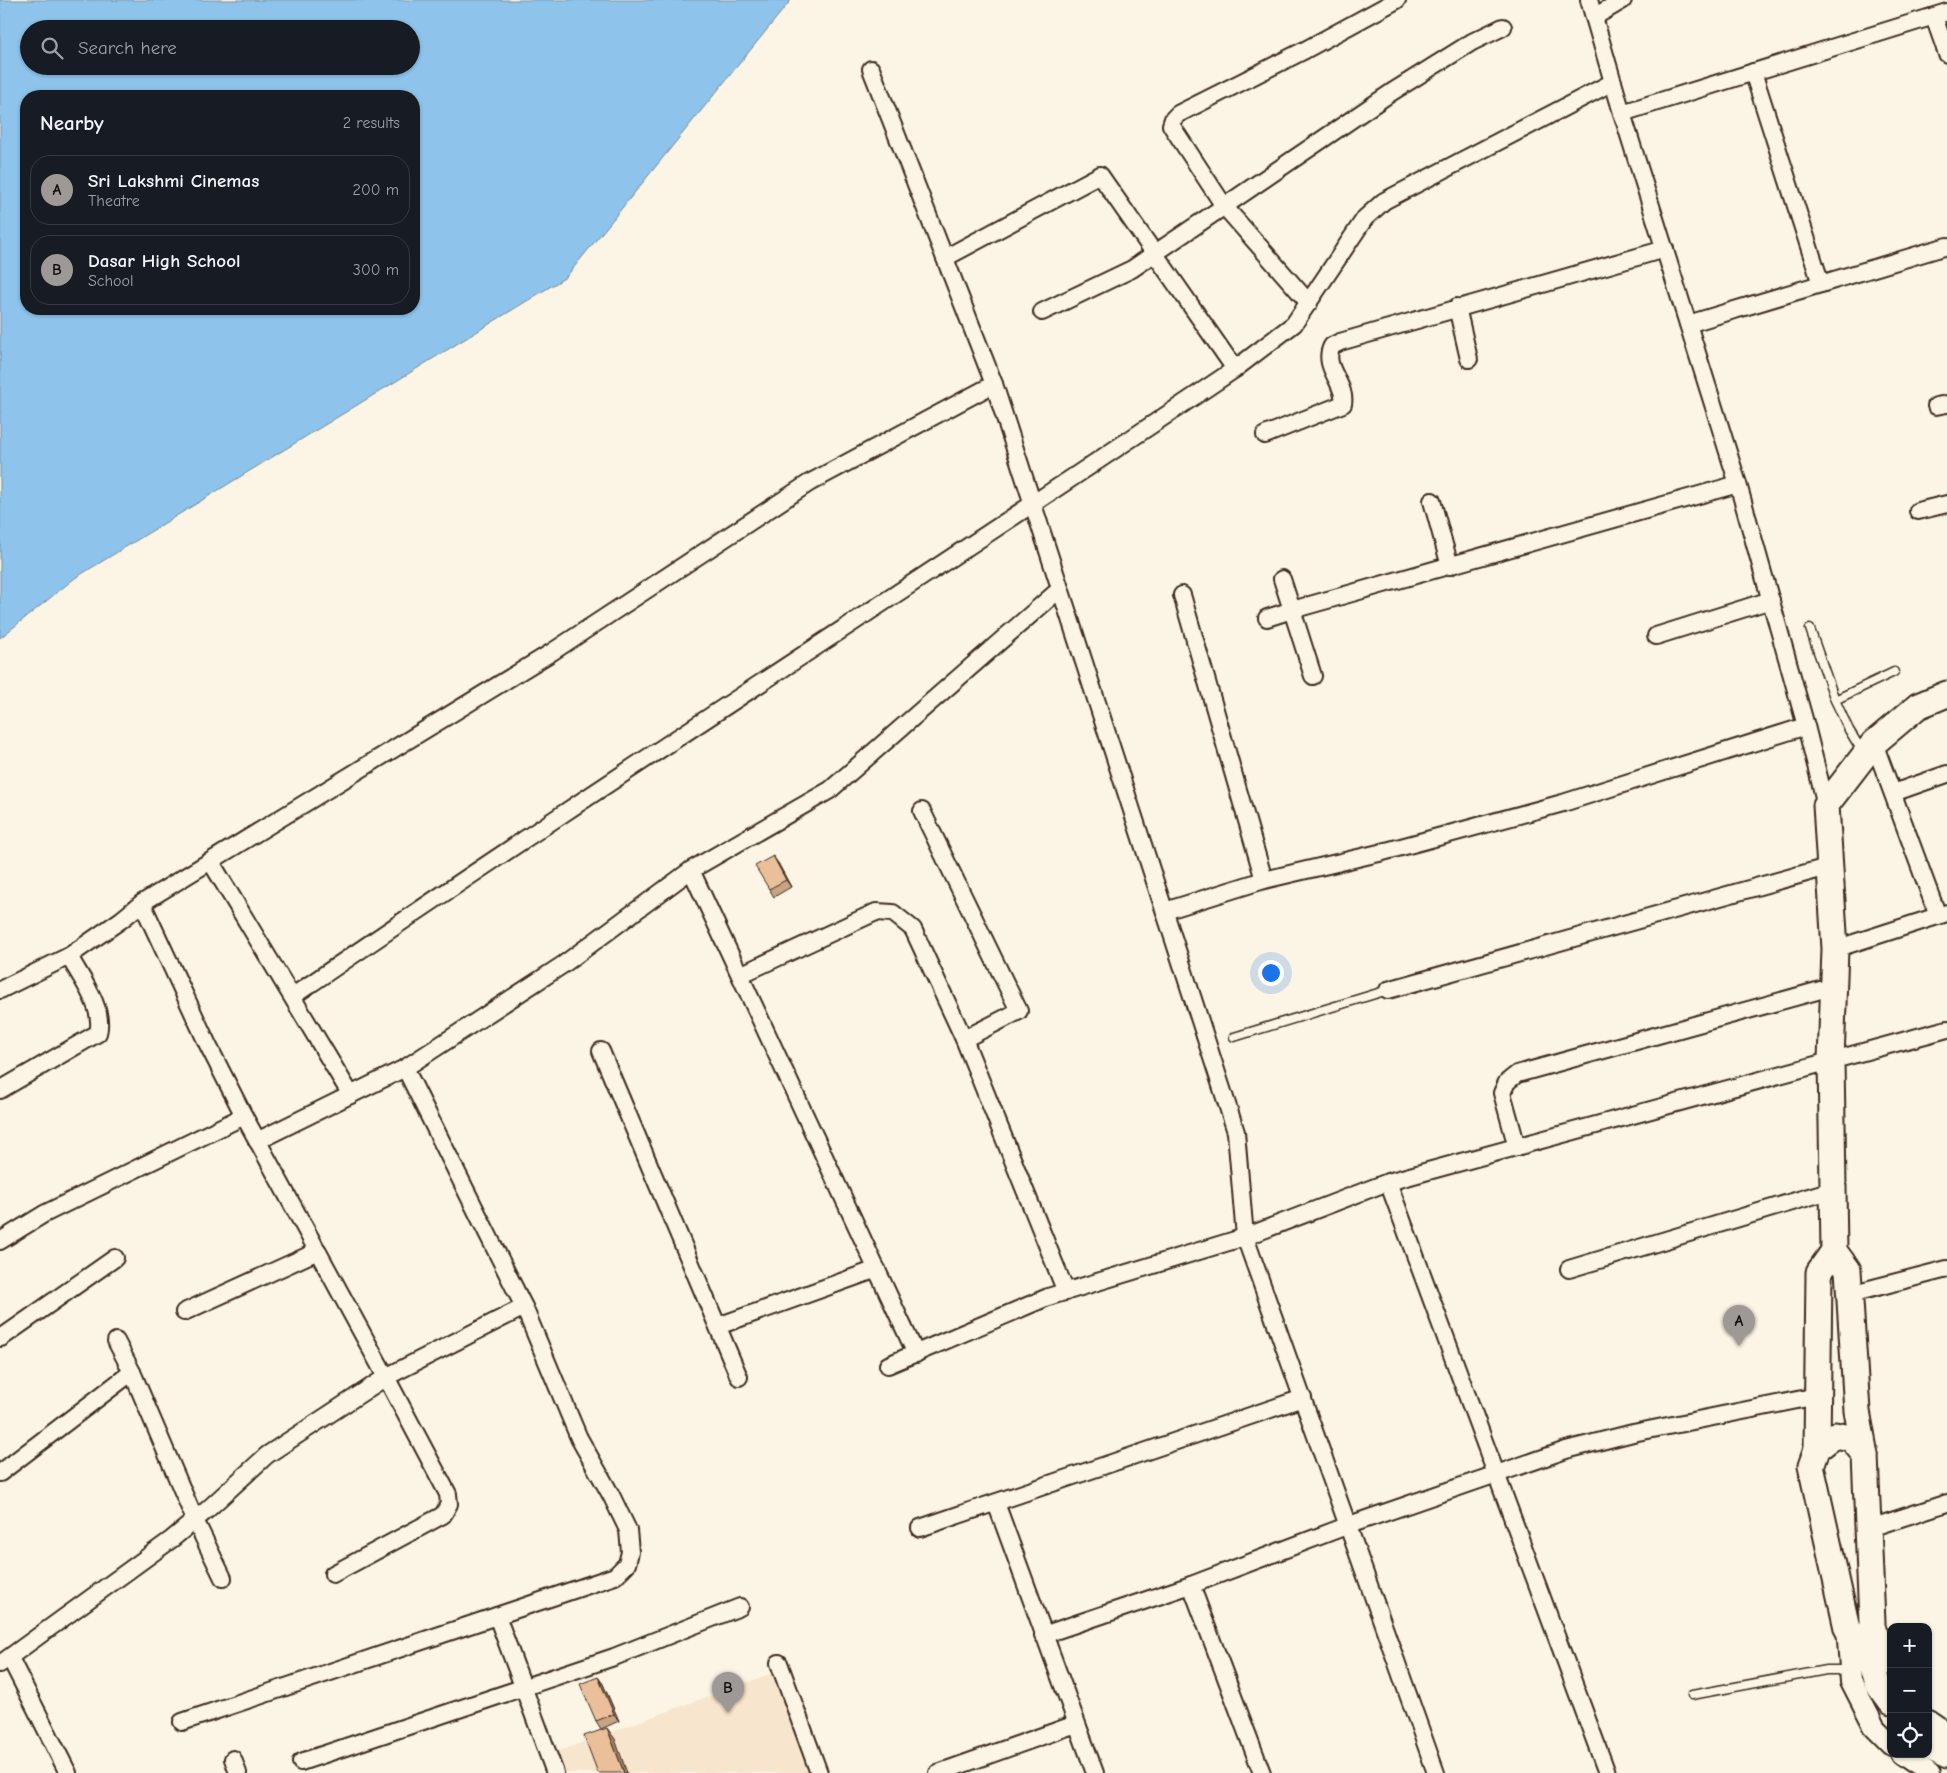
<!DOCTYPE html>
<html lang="en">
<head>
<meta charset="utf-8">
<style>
  :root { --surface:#171b24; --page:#242831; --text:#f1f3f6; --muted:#9ea1a6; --line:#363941; --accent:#9f9995 }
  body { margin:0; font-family:"Comic Neue",sans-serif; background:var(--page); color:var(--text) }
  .controls { position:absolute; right:15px; bottom:15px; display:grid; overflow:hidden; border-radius:10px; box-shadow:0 1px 4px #0004 }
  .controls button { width:45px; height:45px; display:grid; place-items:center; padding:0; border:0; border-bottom:1px solid var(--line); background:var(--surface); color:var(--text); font:25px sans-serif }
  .you { position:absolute; left:1270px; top:972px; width:18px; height:18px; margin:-12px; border:4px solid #fff; border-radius:50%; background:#1a73e8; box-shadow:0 0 0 8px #1a73e833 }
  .badge { display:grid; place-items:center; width:32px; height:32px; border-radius:50%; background:var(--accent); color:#111; font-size:16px; font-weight:700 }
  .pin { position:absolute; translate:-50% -41px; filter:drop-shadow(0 1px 2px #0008) }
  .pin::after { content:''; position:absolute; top:26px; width:18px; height:15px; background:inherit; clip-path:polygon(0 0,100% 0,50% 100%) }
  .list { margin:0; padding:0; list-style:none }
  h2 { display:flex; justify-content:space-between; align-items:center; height:65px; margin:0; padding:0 20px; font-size:21px }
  h2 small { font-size:16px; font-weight:400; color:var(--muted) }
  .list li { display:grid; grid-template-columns:32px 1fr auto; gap:15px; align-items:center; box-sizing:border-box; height:70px; margin:0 10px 10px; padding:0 10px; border:1px solid var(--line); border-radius:20px }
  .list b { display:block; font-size:19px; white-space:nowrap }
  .list p { margin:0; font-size:16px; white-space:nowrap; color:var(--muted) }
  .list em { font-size:16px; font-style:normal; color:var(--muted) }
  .icon { flex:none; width:28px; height:28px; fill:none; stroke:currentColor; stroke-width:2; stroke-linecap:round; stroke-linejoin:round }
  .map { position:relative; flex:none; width:1947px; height:1773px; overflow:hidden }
  .search { position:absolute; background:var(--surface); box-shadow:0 1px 4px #0004; left:20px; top:20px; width:400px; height:55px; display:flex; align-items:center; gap:12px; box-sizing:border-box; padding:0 18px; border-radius:28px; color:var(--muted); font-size:19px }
  .panel { position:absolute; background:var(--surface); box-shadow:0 1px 4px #0004; left:20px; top:90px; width:400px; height:225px; border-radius:20px }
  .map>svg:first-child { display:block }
  .built { fill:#f7e5ce }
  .water { fill:#8ec4ec; stroke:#6d869a; fill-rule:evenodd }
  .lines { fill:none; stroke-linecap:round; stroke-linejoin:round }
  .service-casing { stroke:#3b2a1e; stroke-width:11 }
  .minor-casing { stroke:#3b2a1e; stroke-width:20 }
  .tertiary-casing { stroke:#3b2a1e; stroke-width:24 }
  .primary-casing { stroke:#3b2a1e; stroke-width:29 }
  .service { stroke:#fcf5e5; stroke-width:8 }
  .minor { stroke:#fcf5e5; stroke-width:16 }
  .tertiary { stroke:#fcf5e5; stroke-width:20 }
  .primary { stroke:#fcf5e5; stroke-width:25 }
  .wall { fill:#c9a484; stroke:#3b2a1e }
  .shaded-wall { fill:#a4866c; stroke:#3b2a1e }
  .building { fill:#eabf9a; stroke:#3b2a1e }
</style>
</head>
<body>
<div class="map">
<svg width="1947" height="1773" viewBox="0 0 1947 1773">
  <rect width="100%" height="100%" fill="#fcf5e5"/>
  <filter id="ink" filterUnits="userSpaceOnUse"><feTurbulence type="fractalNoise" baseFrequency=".02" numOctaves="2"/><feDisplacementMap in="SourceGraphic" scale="10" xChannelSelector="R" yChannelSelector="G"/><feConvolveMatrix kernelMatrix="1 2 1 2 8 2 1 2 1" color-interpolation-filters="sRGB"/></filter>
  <g filter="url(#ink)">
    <path class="built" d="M778,1671l35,102h-256l-6,-19z"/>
    <path class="water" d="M0,0h791l-225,277 -491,301 -75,60zM29,29h382v37h-382zM26,96h388v213h-388z"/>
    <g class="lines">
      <g class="service-casing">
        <g id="service">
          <path d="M1810,629l25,71 59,-28"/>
          <path d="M1835,700l14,30 13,21"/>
          <path d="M1234,1037l154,-47"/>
          <path d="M1692,1695l134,-25h22"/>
        </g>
      </g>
      <g class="minor-casing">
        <g id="minor">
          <path d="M1589,0l33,113 116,371 68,242"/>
          <path d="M1594,17l29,-17"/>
          <path d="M1934,17l13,37"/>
          <path d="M871,69l123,315 242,748 9,105 191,536"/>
          <path d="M1753,72l68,212"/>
          <path d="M1622,113l325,-101"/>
          <path d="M945,258l155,-83 135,194"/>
          <path d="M1309,303l-85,-97 -53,-81 2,-6 5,-5 127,-64 92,-50"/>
          <path d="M1457,307l12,52"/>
          <path d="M1042,312l90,-43 260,-177 80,-50 31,-15"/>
          <path d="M1688,324l259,-78"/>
          <path d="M1936,406l11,-2"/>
          <path d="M1265,435l78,-31c4,-20 -22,-37 -11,-58l8,-4 325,-93"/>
          <path d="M1432,501l18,65"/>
          <path d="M1918,511l29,-7"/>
          <path d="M1182,595l82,285"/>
          <path d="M1267,618l25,-8 -10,-31"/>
          <path d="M1656,636l115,-36"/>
          <path d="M1313,676l-21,-66 446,-126"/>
          <path d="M1874,743l64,173"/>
          <path d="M1893,793l54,-19"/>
          <path d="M922,811l97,200 -55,28"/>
          <path d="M211,862l140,233"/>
          <path d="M691,870l225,484"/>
          <path d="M142,903l66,142 36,71 142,261 138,-70"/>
          <path d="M1165,911l99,-31 115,-27 184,-50 243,-77 20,79"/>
          <path d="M1835,949l112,-36"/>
          <path d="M740,975l136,-63 17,1 20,16 51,110 102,253"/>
          <path d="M0,990l69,-34 52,-36 21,-17 410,-251 257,-169 185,-99"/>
          <path d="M1388,990l443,-124"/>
          <path d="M293,996c311,-214 629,-416 942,-627l59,-45 71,-106 19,-17 229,-119"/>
          <path d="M601,1051l138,326"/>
          <path d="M0,1090l98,-57c7,-25 -18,-56 -29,-77"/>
          <path d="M257,1141l148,-73 159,-104 127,-94 139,-80 230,-201"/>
          <path d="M1517,1147l-15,-54 5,-11 10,-8 318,-88"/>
          <path d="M1388,1182l219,591"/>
          <path d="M0,1241l44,-27 200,-98"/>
          <path d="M1569,1269l263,-79"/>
          <path d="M1850,1294l97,-25"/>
          <path d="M184,1312l134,-61"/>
          <path d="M718,1326l159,-57"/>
          <path d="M1,1338l114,-80"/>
          <path d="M116,1341l16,31"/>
          <path d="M888,1365l160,-68 197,-60 143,-55 559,-153"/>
          <path d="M0,1473l132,-101 63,148 28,58"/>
          <path d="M996,1503l99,270"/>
          <path d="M920,1528l383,-130"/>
          <path d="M1867,1529l80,-26"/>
          <path d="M1191,1585l71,188"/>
          <path d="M497,1616l58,157"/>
          <path d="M1043,1635l148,-50 158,-60 217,-75 67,-17 184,-37"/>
          <path d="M10,1658l58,115"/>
          <path d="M779,1663l40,110"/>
          <path d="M0,1664l172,-125 35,-29 60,-55 119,-78 62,117 1,10 -6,11 -110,59"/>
          <path d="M182,1722l433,-146 12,-12 3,-12 -2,-22 -17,-35 -32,-57 -55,-131 -119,-239"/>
          <path d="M233,1759l5,14"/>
          <path d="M301,1762l313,-105 126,-50"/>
          <path d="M938,1773l138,-49"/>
        </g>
      </g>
      <g class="tertiary-casing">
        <g id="tertiary">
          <path d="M1873,1623l18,42"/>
          <path d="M1847,1628l4,53 24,47 16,16"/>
          <path d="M1928,1720l19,13"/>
          <path d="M1901,1754l29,19"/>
        </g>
      </g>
      <g class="primary-casing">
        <g id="primary">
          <path d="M1817,1449l2,-177 15,-21"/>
          <path d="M1865,1455l-8,-44 -9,-141 -14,-19 -3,-191 4,-111 -9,-144 48,-62 44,-37 29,-12"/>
          <path d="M1870,1662l2,-40 -7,-167 -14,-17 -16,-3 -18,14 -6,17 36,162 23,34 7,21 14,19"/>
          <path d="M1928,1746l19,9"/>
        </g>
      </g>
      <use href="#service" class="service"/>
      <use href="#minor" class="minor"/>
      <use href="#tertiary" class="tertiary"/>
      <use href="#primary" class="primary"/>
    </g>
    <g class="wall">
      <path d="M778,863l13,24 -17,10 -5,-8z"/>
      <path d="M598,1677l5,7 16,37 -18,8 -5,-8z"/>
    </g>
    <g class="shaded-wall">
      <path d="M773,856l5,7 13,24 -5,-7z"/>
      <path d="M598,1677l5,7 16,37 -5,-7z"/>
      <path d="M607,1728l8,11 12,34h-3z"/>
    </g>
    <g class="building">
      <path d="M773,856l13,24 -17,9 -14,-23z"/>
      <path d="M598,1677l16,37 -18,7 -16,-37z"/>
      <path d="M607,1728l17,45h-26l-14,-37z"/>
    </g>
  </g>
</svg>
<div class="controls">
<button>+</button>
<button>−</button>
<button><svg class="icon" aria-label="locate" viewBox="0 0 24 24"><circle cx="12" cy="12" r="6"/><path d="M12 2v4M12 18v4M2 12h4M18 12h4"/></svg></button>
</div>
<div class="you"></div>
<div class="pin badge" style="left:1739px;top:1346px">A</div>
<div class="pin badge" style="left:728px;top:1713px">B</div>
<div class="search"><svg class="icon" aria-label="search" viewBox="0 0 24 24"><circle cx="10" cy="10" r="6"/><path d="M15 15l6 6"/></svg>Search here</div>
<section class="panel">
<h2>Nearby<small>2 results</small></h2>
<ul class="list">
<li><span class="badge">A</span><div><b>Sri Lakshmi Cinemas</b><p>Theatre</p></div><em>200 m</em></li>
<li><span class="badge">B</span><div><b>Dasar High School</b><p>School</p></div><em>300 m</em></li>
</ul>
</section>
</div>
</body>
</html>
